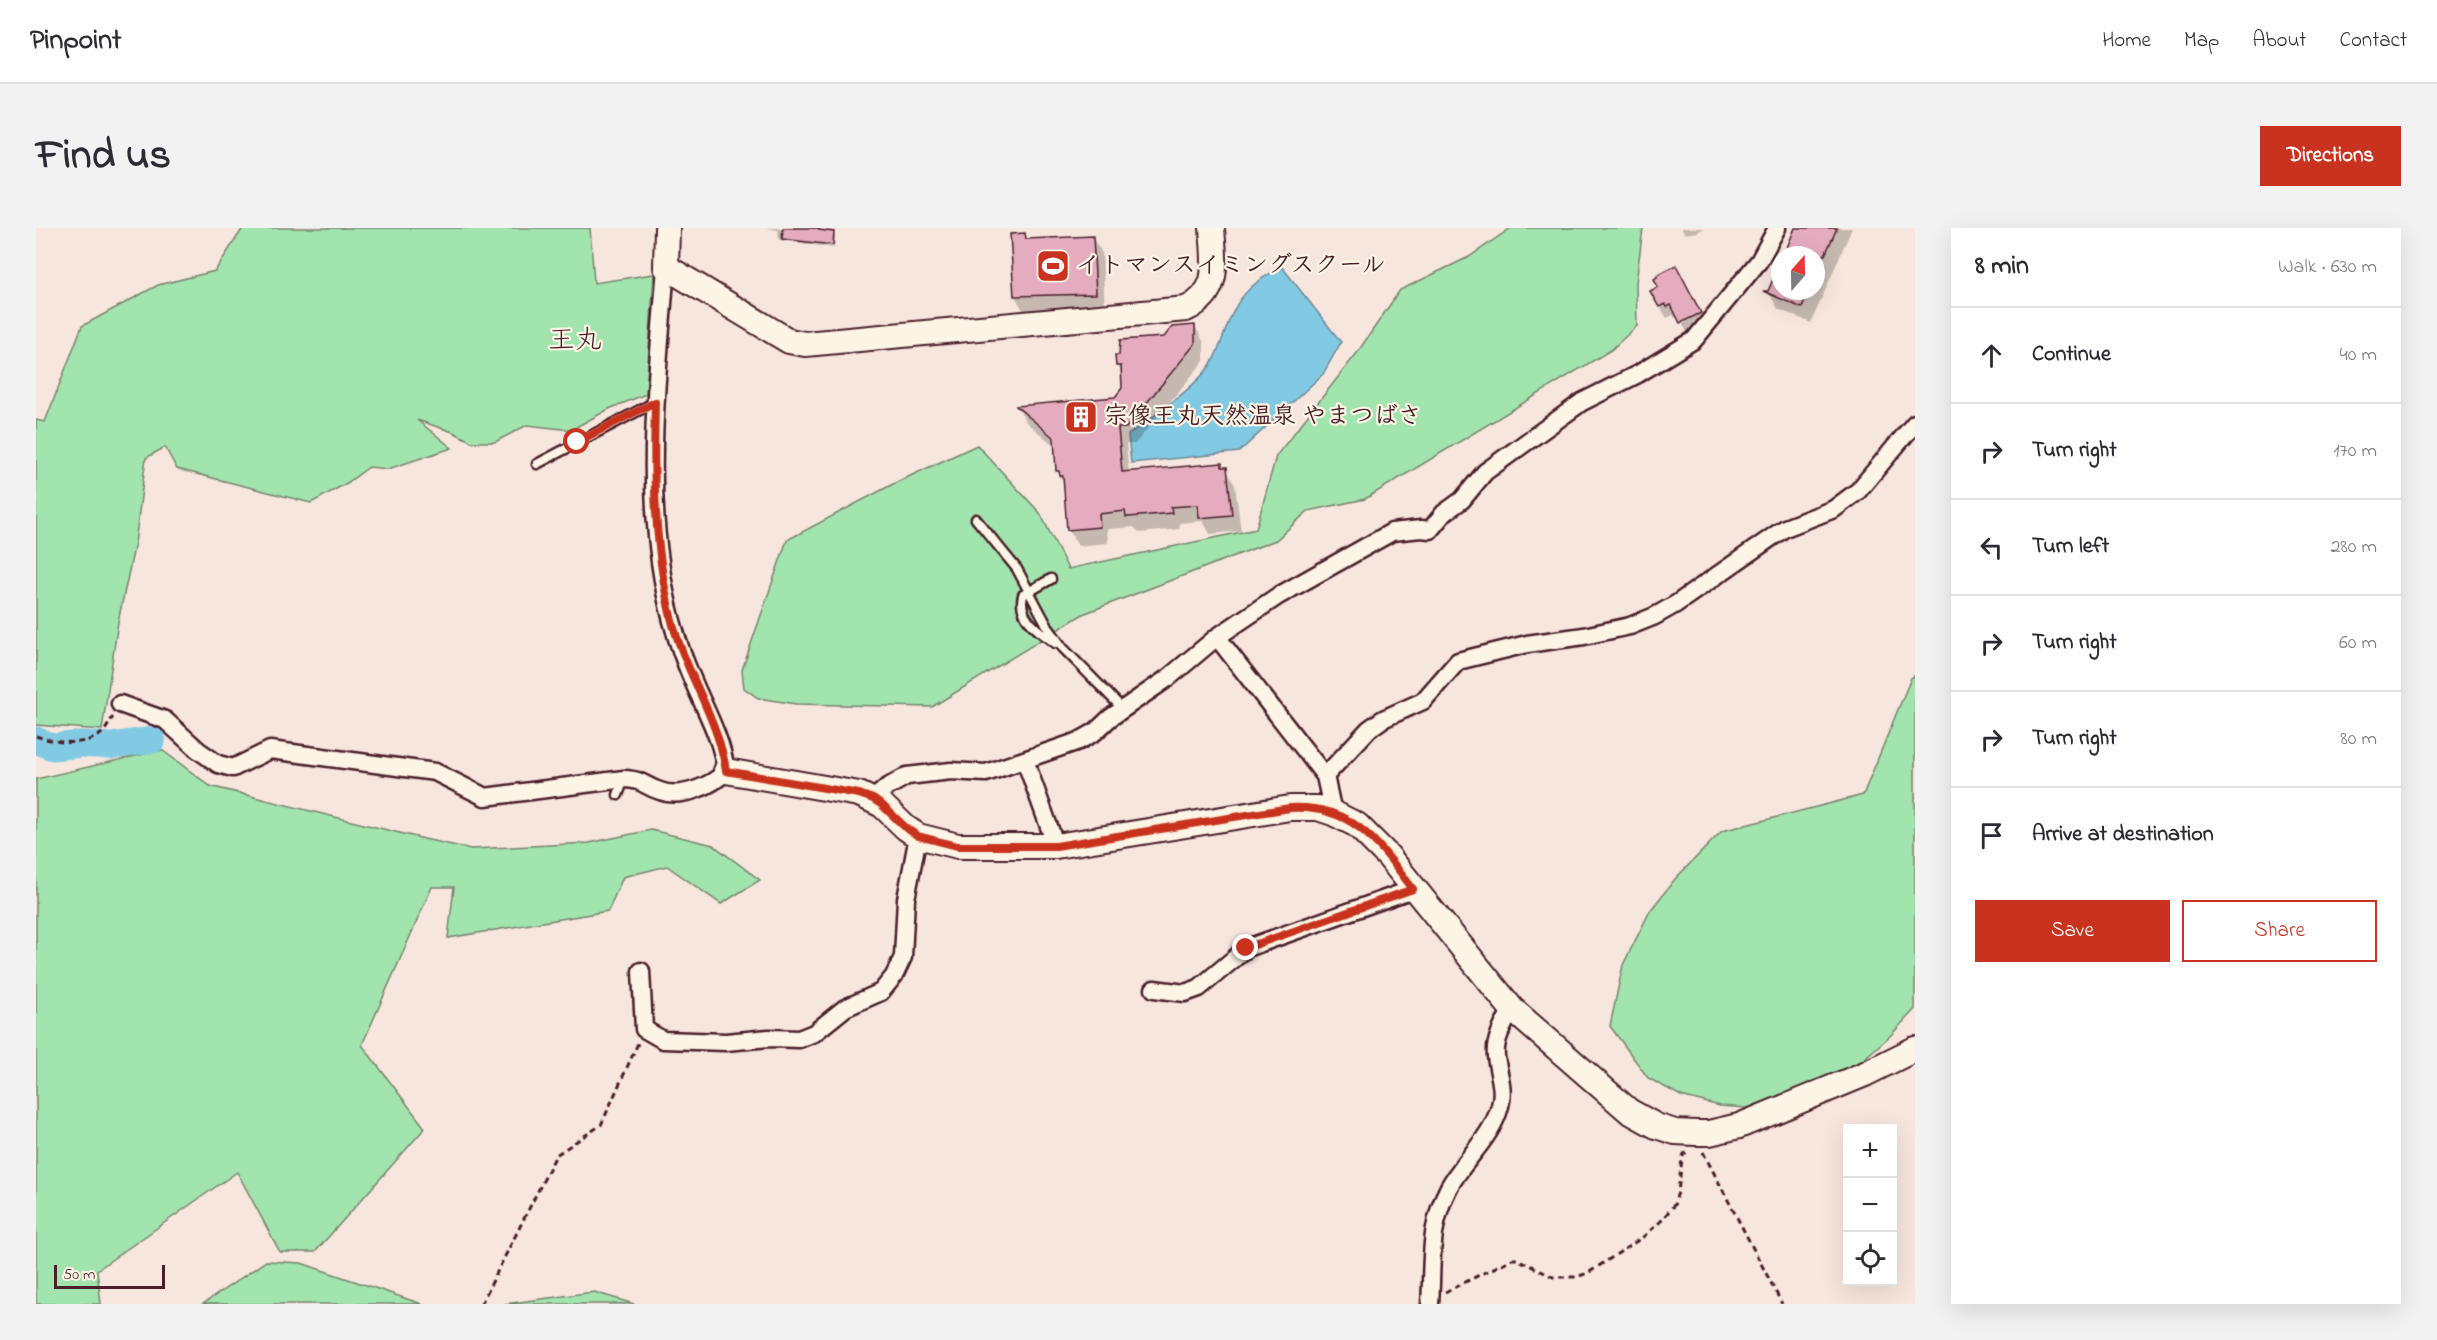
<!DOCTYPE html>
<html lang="en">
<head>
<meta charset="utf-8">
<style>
  :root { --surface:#fff; --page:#f2f2f3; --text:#2b2b33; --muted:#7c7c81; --line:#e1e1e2; --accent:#c8321e }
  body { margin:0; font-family:"Indie Flower","Klee One",sans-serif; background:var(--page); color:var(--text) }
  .controls { position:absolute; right:18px; bottom:18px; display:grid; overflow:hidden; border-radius:0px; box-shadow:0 6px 24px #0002 }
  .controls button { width:54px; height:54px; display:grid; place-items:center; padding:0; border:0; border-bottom:2px solid var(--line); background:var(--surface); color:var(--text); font:30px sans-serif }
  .compass { position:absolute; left:1735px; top:18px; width:54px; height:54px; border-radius:50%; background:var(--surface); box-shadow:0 6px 24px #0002; rotate:20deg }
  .scale { position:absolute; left:18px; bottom:15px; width:111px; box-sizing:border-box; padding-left:6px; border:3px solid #4a1f2b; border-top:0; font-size:16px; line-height:21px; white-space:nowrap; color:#4a1f2b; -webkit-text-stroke:4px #fcf5e5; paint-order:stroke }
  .stop { position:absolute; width:18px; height:18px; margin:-14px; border:4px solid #c8321e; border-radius:50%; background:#fff }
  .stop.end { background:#c8321e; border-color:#fff; box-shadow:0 2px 6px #0008 }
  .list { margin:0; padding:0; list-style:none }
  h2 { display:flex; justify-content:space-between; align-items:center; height:78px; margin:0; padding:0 24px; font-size:26px }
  h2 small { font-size:20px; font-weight:400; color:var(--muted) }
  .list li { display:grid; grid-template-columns:39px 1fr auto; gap:18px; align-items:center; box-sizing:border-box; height:96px; padding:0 24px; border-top:2px solid var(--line) }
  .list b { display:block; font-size:22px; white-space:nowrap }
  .list em { font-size:20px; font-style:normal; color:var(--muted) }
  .actions { display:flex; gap:12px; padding:18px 24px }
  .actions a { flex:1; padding:14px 0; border:2px solid var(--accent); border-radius:0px; text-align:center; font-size:21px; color:var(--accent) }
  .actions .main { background:var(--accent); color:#fff }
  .icon { flex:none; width:33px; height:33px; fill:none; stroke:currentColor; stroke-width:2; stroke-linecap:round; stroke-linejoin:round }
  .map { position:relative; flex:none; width:1879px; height:1076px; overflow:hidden; border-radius:0px }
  header { display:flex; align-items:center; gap:36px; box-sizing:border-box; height:84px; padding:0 30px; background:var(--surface); border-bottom:2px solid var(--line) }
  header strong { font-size:28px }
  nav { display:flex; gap:33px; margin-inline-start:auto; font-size:21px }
  .intro { display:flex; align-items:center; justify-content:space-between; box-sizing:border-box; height:144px; padding:0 36px }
  h1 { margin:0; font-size:42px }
  .button { padding:15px 27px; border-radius:0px; background:var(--accent); color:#fff; font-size:21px; font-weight:700 }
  main { display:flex; gap:36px; padding:0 36px }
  aside { flex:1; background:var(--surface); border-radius:0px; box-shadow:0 6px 24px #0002 }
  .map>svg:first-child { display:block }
  .green { fill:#a2e4ae; stroke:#76826c; stroke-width:1.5 }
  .water { fill:#82cae3; stroke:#6c8699; stroke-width:1.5 }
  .shadow { fill:#0003 }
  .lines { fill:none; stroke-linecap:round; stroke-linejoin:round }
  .river { stroke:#82cae3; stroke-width:27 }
  .building { fill:#e5acc0; stroke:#4a1f2b; stroke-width:1.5 }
  .lane-casing { stroke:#4a1f2b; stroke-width:13 }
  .street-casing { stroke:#4a1f2b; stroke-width:21 }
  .secondary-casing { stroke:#4a1f2b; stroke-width:28 }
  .path { stroke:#4a1f2b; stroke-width:3; stroke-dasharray:6 4.5; stroke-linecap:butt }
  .lane { stroke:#fcf5e5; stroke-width:8 }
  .street { stroke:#fcf5e5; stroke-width:16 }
  .secondary { stroke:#fcf5e5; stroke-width:24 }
  .route { stroke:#c8321e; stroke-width:8 }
  .labels { text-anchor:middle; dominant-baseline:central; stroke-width:4.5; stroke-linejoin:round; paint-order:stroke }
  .poi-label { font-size:24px; font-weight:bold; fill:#4a1f2b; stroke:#fcf5e5; text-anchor:start }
  .quarter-label { font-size:27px; fill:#4a1f2b; stroke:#fcf5e5 }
</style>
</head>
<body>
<header>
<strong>Pinpoint</strong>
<nav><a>Home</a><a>Map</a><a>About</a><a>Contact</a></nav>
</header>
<div class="intro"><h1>Find us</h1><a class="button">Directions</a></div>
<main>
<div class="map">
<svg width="1879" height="1076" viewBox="0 0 1879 1076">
  <rect width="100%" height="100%" fill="#f7e6de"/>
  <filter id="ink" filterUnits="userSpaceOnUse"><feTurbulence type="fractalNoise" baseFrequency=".0167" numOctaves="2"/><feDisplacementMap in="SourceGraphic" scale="12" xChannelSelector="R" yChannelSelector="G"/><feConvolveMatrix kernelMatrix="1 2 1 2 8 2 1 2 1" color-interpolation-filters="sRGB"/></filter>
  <g filter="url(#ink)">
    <g class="green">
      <path d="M207,0h347l4,55 60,-9 -8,120 -37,15 -38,21 -44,-5 -32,17h-23l-19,-10 -36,-12 35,28 -64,21 -19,-2 -22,16 -36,20 -134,-34 -12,-22 -19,11 -11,85 -17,79 -16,108 -66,-5v-305l9,2 37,-96 76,-41 57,-14z"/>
      <path d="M1475,0h132l-7,55 1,43 -26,24 -246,149 -57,12 -32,29 -193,74 -151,93 -136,-3 -38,-6 -14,-10 -2,-18 45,-130 108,-57 82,-38 63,68 28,56 188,-40 20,-73 81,-103 43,-63 69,-33z"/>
      <path d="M1879,447v334l-23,25 -63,56 -41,21 -68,-5 -39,-10 -33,-18 -38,-52 13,-61 27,-54 25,-32 47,-48 141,-36 48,-117z"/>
      <path d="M126,522l48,36 214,53 47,10 118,-6 62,-13 62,15 47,35 -39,24 -54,-38 -44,11 -15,34 -160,27 6,-51h-22l-70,158 63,83 -110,124h-35l-43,-80 -140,98 4,34h-65v-525z"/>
      <path d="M230,1033l35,2 121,41h-219z"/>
      <path d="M558,1064l40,12h-130z"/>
    </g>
    <path class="water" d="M1246,39l59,75 -18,32 -84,78 -108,11 -3,-28c24,-18 64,-45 81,-68 12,-17 15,-37 24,-55 10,-22 28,-35 49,-45z"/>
    <g class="shadow">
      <path d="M730,0h55l-1,4 14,1 1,4 -1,11 -55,-8 -1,-10z"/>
      <path d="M1645,0h23l-6,4 -13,2z"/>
      <path d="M1761,0h55l-41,95 -33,-14 -9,-16 11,-26v24h36v-36h-31z"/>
      <path d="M988,7l4,5 64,-3 10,16 3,57 -81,2 -9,-16z"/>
      <path d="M1647,51l23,46 -18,9 -10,-18 -3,2 -2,-3 -6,3 -7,-11v-20z"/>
      <path d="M1159,98l9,17v18l-69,83h-9l3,29 92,-8 2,4h3l9,16 6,46 -31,3 -7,-13 -24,2 1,6 -41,4 -5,-6 -27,2 1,14 -30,3 -10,-17 -3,-45 -7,-13 -2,-24 -29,-24 -9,-15 98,-9 8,-10 -1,-14 -5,-9 47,-27z"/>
    </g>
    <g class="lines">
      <path class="river" d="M0,512l16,7 30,-3 29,2 41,-6"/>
    </g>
    <g class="building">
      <path d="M747,0h36v2l15,2 -1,13 -51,-6z"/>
      <path d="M1759,0h42l-12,27h-41z"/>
      <path d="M989,5l1,6 67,-3 3,58 -82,2 -4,-62z"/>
      <path d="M1744,35v28h29l-7,17 -39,-17h5z"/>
      <path d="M1640,37l25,48 -21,10 -9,-18 -4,2 -2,-3 -6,3 -9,-16 8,-4 -4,-8 3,-2v-2z"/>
      <path d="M1159,97v19l-69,84h-8l4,44 100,-9v4h5l5,48 -33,3 -1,-13 -27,2 1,6 -43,4h-3l-1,-6 -26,3 1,13 -33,3 -4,-54h-3l-1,-5h-3l-2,-33 -38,-32 99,-9 7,-9 -1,-22h-5l-1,-11h4l1,-15 44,-3 8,-10z"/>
    </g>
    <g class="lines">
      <g class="lane-casing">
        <g id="lane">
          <path d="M501,236l118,-62"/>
          <path d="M940,291l41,50 31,58 15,21 60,61"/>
          <path d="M1015,351l-28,16c-6,23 16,36 32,48"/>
          <path d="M582,567l6,-16"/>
        </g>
      </g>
      <g class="street-casing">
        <g id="street">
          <path d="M1181,409l108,139 8,37"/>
          <path d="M84,476l45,16 33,30 20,14 15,4 37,-18 165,22 50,25 139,-18c21,1 19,7 36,12 21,8 52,-5 66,-20 -4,-29 -17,-54 -29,-81 -10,-22 -19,-46 -25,-69 -31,-114 -15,-238 -6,-354"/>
          <path d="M989,532l31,86"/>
          <path d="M1289,548l44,-47 14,-10 40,-18 35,-40 69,-17 57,-8 46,-10 25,-10 21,-12 109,-76 49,-19 24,-18 57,-68"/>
          <path d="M837,571l13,-11 21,-12 44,-5 35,2 93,-32 16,-9 15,-14 58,-40 49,-41 61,-41 114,-64 29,-3 9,1 14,-17 18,-13 23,-28 97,-70 56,-28 56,-34 65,-79 18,-33"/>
          <path d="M605,743l3,58 19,11 63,2 43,-4 30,1 15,-6 31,-25 36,-16 13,-16 9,-19 3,-58 12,-63"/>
          <path d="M1118,761l31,4 14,-5 48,-40 166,-59"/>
          <path d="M1394,1076c3,-43 -2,-77 19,-117 15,-28 43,-49 51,-81 5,-18 -2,-32 -4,-50 -2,-16 9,-34 16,-47"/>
        </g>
      </g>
      <g class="secondary-casing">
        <g id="secondary">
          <path d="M631,0l-1,39 123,74 16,3 381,-35c36,-17 28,-48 26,-81"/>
          <path d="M690,543l133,23 23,11 24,23 12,8 40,10h98l234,-38h28l15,5 24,12 31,31 124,153 117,102 27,15 19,6 21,1h13l30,-7 126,-52 50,-25"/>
        </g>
      </g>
      <g class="path">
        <path d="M0,508c19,7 54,12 69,-6 3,-4 5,-9 8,-13"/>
        <path d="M1667,924l79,152"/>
        <path d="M1409,1064l67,-33h5l36,18h23l12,-4 55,-36 18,-16 13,-16 4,-13 4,-33 2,-5 5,-2"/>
        <path d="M445,1076l75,-149 45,-30 38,-84"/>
      </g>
      <use href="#lane" class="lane"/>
      <use href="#street" class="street"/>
      <use href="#secondary" class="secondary"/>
    </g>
  </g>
  <g class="lines" filter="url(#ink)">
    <path class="route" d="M541,214l78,-40c-2,73 -1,148 17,219 13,51 47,99 54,150l133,23 14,5 9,6 24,23 12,8 39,10h99l234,-38c64,-3 88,35 123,81l-167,59"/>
  </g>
  <defs>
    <g id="stadium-square" transform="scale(1.725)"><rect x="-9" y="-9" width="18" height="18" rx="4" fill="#c8321e" stroke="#fcf5e5"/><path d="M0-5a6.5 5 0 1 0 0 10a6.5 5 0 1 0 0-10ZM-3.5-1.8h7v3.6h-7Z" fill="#fff"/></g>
    <g id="building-square" transform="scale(1.725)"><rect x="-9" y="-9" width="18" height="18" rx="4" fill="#c8321e" stroke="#fcf5e5"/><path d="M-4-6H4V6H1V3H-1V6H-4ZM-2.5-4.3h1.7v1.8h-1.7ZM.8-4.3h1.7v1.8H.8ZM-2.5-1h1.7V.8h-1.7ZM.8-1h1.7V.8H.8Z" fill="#fff"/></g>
  </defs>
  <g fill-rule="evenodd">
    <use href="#stadium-square" x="1017" y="38"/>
    <use href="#building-square" x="1045" y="189"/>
  </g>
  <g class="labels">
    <g class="poi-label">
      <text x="1040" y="38">イトマンスイミングスクール</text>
      <text x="1068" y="189">宗像王丸天然温泉 やまつばさ</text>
    </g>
    <g class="quarter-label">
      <text x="539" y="113">王丸</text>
    </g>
  </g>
</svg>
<div class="controls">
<button>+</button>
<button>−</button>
<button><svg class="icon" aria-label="locate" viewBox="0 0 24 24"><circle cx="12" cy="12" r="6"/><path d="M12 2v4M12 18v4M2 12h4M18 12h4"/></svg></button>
</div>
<svg class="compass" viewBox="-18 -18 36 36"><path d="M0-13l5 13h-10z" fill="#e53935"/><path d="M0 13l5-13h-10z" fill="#7c7c81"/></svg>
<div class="scale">50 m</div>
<div class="stop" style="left:541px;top:214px"></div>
<div class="stop end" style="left:1210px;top:720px"></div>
</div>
<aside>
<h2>8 min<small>Walk · 630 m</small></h2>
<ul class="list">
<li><svg class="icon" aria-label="ahead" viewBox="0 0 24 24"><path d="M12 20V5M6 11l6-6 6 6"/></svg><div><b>Continue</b></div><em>40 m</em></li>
<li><svg class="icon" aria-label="right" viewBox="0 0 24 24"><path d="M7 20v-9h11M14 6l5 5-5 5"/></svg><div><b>Turn right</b></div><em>170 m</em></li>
<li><svg class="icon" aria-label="left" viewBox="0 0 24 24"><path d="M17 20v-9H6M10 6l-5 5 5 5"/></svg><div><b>Turn left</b></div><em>280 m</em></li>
<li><svg class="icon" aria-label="right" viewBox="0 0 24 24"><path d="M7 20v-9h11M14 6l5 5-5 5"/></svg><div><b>Turn right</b></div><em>60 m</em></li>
<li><svg class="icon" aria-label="right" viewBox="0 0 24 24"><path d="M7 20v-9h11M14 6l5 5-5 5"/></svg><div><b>Turn right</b></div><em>80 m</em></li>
<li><svg class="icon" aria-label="arrive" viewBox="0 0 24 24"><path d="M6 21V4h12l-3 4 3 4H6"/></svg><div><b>Arrive at destination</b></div></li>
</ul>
<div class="actions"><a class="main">Save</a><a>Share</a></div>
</aside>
</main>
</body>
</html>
